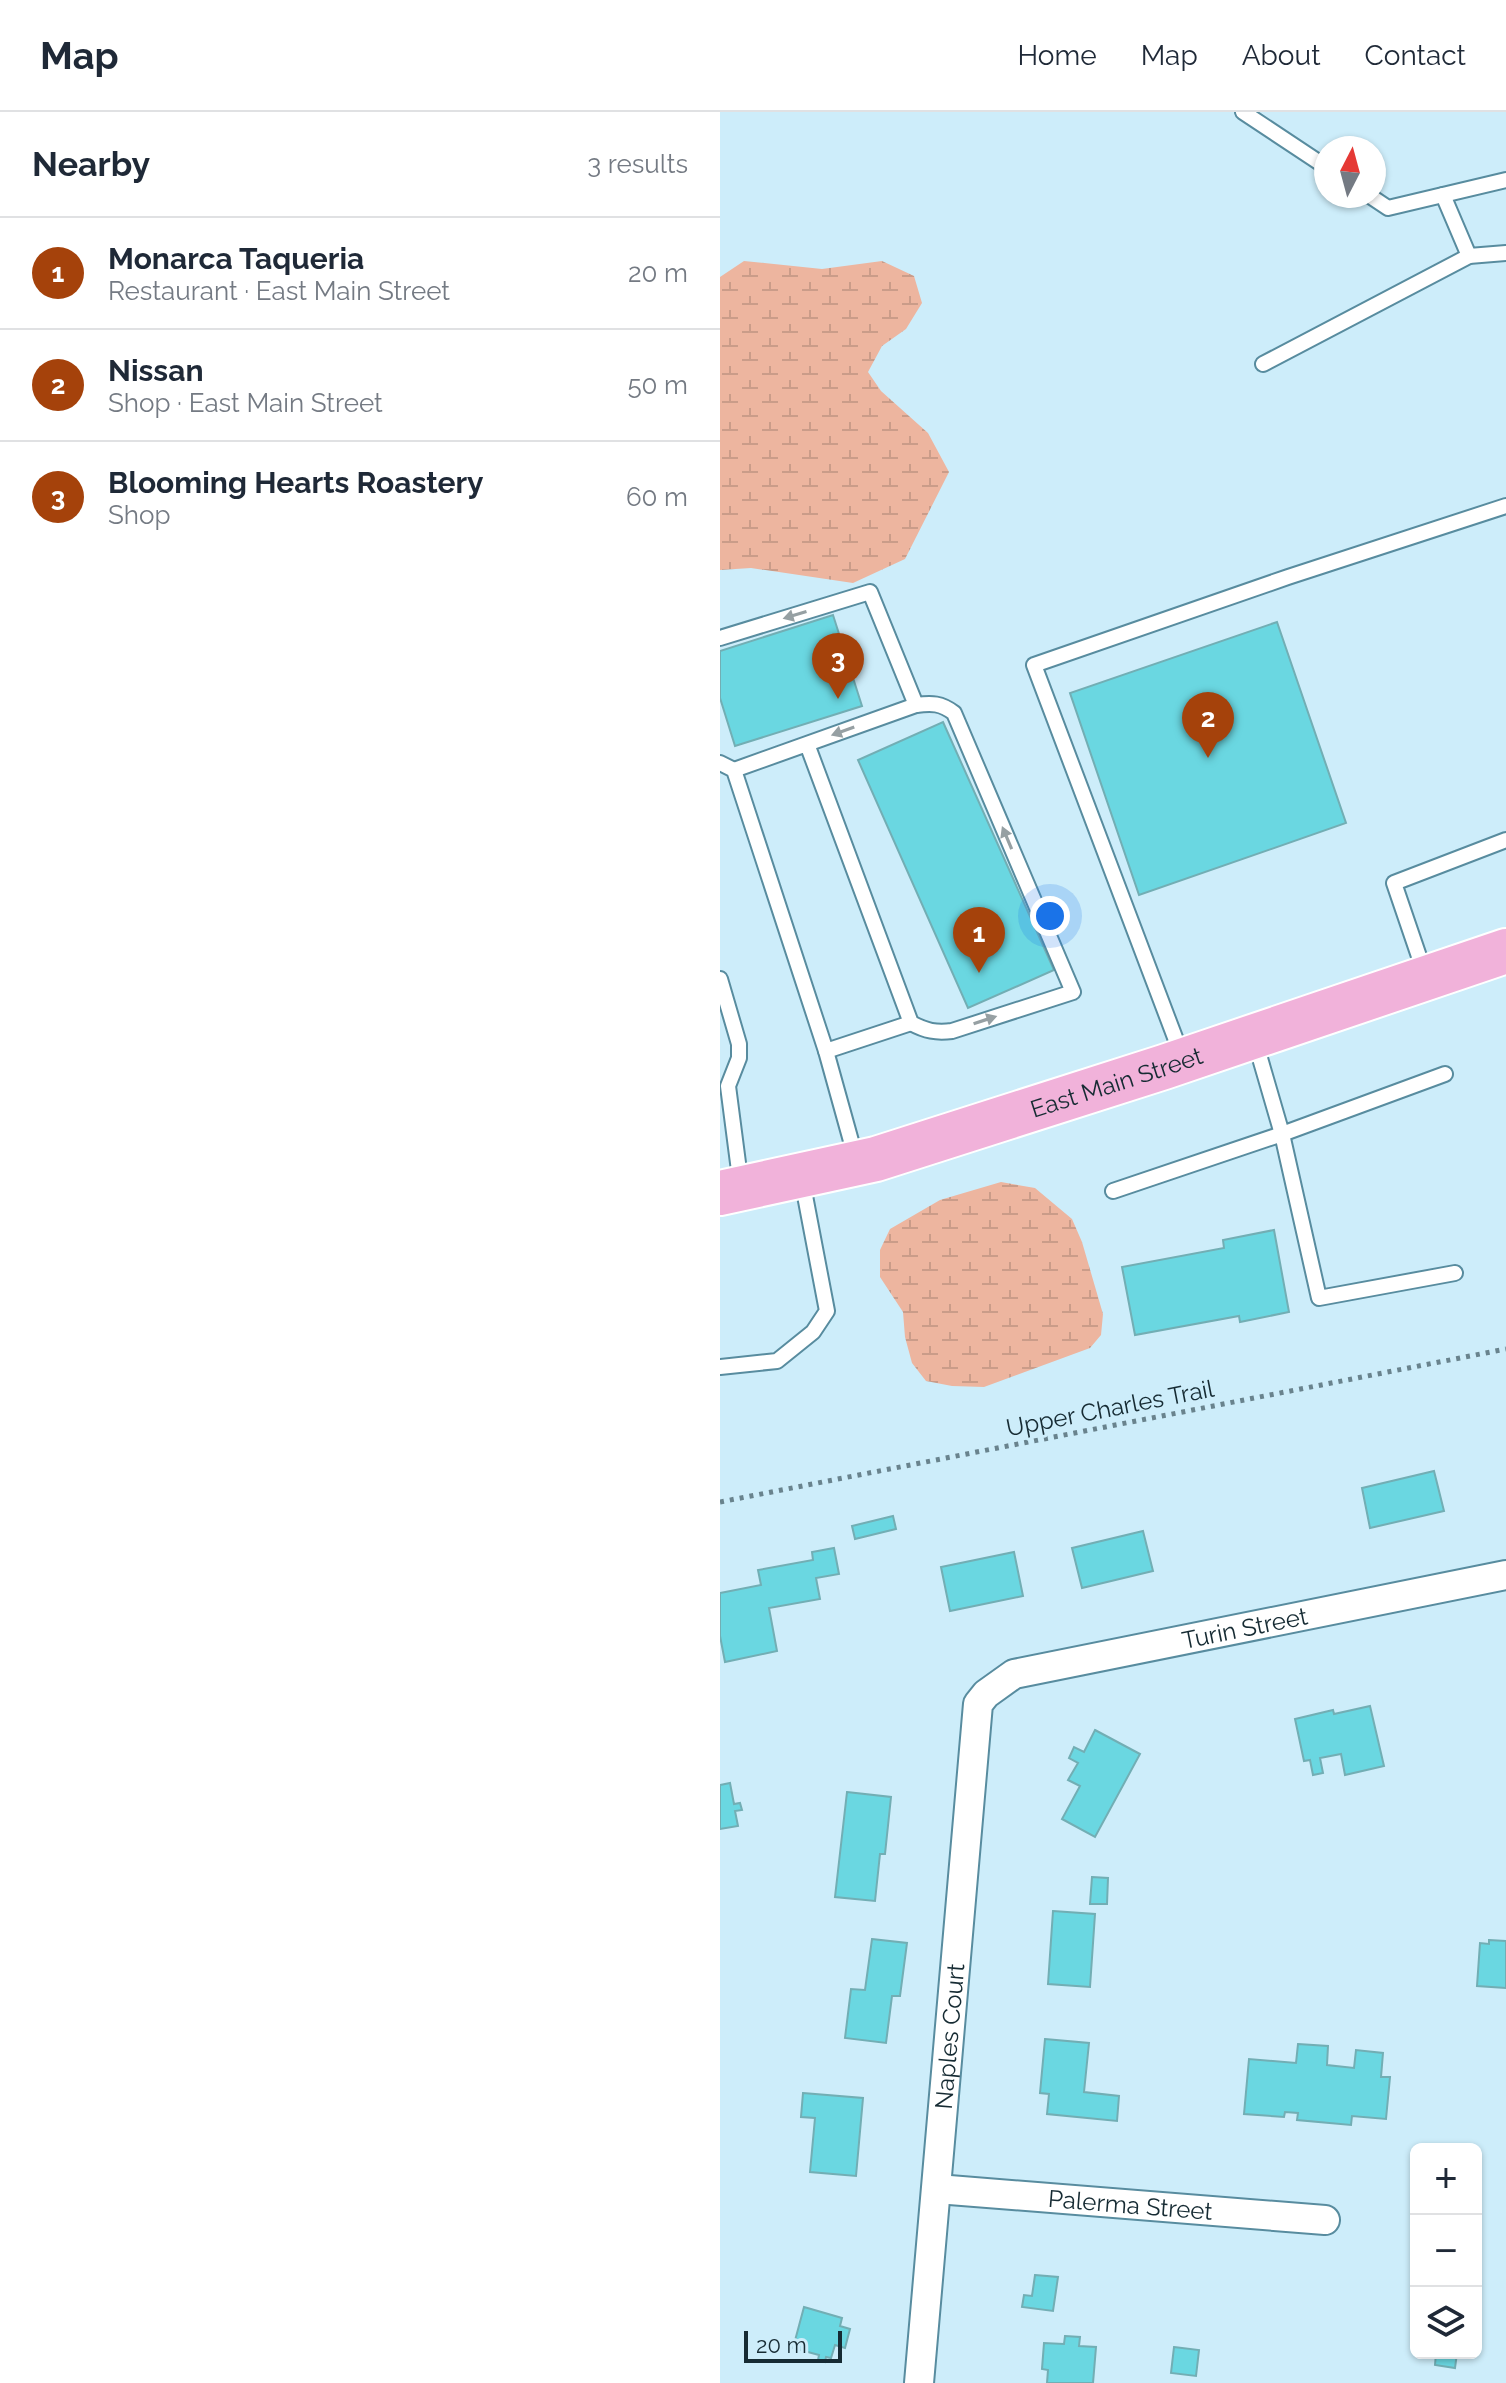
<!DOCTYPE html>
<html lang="en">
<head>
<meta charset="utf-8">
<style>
  :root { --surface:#fff; --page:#f2f2f3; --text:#1f2937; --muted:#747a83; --line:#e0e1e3; --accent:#a5420b }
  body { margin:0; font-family:Raleway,sans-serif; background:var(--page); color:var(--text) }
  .controls { position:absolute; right:24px; bottom:24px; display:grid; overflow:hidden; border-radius:12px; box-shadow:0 2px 6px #0004 }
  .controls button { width:72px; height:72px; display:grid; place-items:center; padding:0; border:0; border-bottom:2px solid var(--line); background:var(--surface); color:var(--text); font:40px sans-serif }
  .compass { position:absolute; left:594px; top:24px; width:72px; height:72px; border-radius:50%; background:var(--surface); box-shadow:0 2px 6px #0004; rotate:6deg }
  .scale { position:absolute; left:24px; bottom:20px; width:98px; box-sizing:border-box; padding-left:8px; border:4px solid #162b33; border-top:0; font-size:22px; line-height:28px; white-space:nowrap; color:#162b33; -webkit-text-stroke:6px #cdedfa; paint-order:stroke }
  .you { position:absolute; left:330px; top:804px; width:28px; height:28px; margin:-20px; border:6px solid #fff; border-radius:50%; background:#1a73e8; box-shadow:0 0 0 12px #1a73e833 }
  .badge { display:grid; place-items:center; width:52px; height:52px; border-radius:50%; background:var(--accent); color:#fff; font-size:26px; font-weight:700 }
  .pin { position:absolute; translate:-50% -66px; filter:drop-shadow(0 2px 4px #0008) }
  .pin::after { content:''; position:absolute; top:42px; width:28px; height:24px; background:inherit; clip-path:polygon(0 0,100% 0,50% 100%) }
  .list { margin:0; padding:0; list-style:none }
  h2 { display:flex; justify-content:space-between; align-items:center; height:104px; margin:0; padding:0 32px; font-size:34px }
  h2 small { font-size:26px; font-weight:400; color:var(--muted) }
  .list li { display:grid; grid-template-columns:52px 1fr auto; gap:24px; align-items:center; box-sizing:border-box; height:112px; padding:0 32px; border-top:2px solid var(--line) }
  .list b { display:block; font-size:30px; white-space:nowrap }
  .list p { margin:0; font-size:26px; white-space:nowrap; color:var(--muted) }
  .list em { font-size:26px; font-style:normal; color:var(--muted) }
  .icon { flex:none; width:44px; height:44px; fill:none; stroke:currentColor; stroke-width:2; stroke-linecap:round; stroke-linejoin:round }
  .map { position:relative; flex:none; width:786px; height:2271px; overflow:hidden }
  header { display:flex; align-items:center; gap:48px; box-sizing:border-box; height:112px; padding:0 40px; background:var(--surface); border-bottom:2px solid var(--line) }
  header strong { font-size:38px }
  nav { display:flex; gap:44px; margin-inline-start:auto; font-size:28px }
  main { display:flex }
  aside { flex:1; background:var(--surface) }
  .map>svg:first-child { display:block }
  .wetland { fill:url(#wetland-marsh) }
  .building { fill:#6ad7e1; stroke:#72aeb4; stroke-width:2 }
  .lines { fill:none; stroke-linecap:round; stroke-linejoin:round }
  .lane-casing { stroke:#588c9f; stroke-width:18 }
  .street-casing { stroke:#588c9f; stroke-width:32 }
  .primary-casing { stroke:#fff; stroke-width:48 }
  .path { stroke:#69838d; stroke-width:5; stroke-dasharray:4 6; stroke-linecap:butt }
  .lane { stroke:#fff; stroke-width:14 }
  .street { stroke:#fff; stroke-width:28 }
  .primary { stroke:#f1b2da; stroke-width:44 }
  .oneway { fill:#96a0a3 }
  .labels { text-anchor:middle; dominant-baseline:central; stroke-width:6; stroke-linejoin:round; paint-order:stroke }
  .street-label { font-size:24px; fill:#162b33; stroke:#cdedfa }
</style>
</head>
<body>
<header>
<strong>Map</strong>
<nav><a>Home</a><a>Map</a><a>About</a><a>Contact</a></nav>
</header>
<main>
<aside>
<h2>Nearby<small>3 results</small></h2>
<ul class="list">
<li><span class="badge">1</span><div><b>Monarca Taqueria</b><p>Restaurant · East Main Street</p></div><em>20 m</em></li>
<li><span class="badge">2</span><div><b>Nissan</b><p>Shop · East Main Street</p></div><em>50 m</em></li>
<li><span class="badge">3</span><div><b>Blooming Hearts Roastery</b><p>Shop</p></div><em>60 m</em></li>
</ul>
</aside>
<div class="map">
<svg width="786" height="2271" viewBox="0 0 786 2271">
  <defs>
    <pattern id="wetland-marsh" width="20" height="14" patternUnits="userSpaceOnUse" patternTransform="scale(2)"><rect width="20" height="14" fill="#edb59f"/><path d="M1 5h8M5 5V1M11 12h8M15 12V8" fill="none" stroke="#ca9c89"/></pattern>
  </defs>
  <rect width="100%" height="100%" fill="#cdedfa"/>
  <g class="wetland">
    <path d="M24,149l78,8 60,-8 32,15 8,27 -16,26 -24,17 -14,26 13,19 47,42 21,39 -44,87 -52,24 -102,-15 -31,2v-293z"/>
    <path d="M281,1070l34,6 37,31 10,23 21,72 -2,21 -11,13 -106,39 -32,-1 -26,-5 -14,-18 -7,-26 -2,-25 -23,-35v-27l10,-21 50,-29z"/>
  </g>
  <g class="building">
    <path d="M113,503l29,91 -127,40 -15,-48v-47z"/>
    <path d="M557,510l69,201 -207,72 -69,-202z"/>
    <path d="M223,610l111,248 -86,38 -110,-248z"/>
    <path d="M554,1118l15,82 -49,10 -1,-6 -104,19 -13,-68 102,-19 -1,-8z"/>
    <path d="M714,1359l10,40 -74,17 -8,-40z"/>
    <path d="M173,1404l3,13 -41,10 -3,-13z"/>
    <path d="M423,1419l10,40 -71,17 -10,-40z"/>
    <path d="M114,1436l5,26 -23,4 4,21 -51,9 8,43 -52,11 -5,-26v-43l41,-8 -3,-15 55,-10 -1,-8z"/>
    <path d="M294,1440l9,44 -73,15 -9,-44z"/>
    <path d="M650,1594l14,60 -39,9 -4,-21 -21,4 3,15 -10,2 -3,-15 -6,1 -9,-42 38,-9 1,4z"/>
    <path d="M375,1618l45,24 -45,83 -33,-18 18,-33 -12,-6 10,-17 -9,-5 5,-11 10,5z"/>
    <path d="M10,1671l4,21 6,-1 2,7 -7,1 3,15 -18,3v-44z"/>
    <path d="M127,1680l44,5 -6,57h-5l-5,47 -40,-4z"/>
    <path d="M372,1765l16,1 -1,26h-17z"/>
    <path d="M333,1799l42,3 -5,73 -42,-3z"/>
    <path d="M152,1827l35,4 -7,53h-8l-6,47 -41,-5 6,-49 14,1z"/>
    <path d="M769,1828l17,1v47l-29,-2 3,-43 9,1z"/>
    <path d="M325,1927l44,4 -5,49 35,4 -2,25 -70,-7 2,-20 -9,-1z"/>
    <path d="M578,1932l30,2 -1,19 27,3 2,-18 27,3 -2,24h9l-4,42 -34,-3 -1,9 -54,-5 1,-7 -13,-1 -1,5 -40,-3 5,-55 47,4z"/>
    <path d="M83,1981l60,5 -7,78 -46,-4 5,-54 -14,-1z"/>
    <path d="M315,2163l23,2 -5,34 -31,-4 2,-12 8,1z"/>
    <path d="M84,2195l38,11 -2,8 10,3 -5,19 -10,-3 -4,13 -5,-1 -1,5 -7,-2 1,-5 -26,-7z"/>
    <path d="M345,2224l15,1 -1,9 17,1 -3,36h-46l1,-13 -6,-1 2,-26 20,1z"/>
    <path d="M454,2235l25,3 -3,26 -25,-3z"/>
    <path d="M716,2241h21l-2,15 -20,-3z"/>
  </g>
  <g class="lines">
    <g class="lane-casing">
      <g id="lane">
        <path d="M523,0l83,55"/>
        <path d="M723,83l26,61"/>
        <path d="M650,84l18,12 118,-28"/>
        <path d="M543,252l206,-108 37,-3"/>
        <path d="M0,526l150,-46 46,113"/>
        <path d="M0,651l14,7 92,281 85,-28"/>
        <path d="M14,658l182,-65c16,-2 25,-2 38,8l119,279 -121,39c-16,2 -26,0 -41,-8l-104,-279"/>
        <path d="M705,862l-31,-91 112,-43"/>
        <path d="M0,867l19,65v14l-11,28 13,100"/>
        <path d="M535,929l27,93 163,-60"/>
        <path d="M106,939l30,108"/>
        <path d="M462,944l-148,-391 254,-88 218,-71"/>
        <path d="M393,1079l169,-57 37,164 136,-25"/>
        <path d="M0,1255l57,-6 36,-29 14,-21 -25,-131"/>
      </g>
    </g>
    <g class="street-casing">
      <g id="street">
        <path id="s1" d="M217,2077l388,31"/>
        <path id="s2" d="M199,2271l59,-679 8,-10 28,-20 492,-99"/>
      </g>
    </g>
    <g class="primary-casing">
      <g id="primary">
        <path id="s3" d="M0,1081l156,-34 288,-92 342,-116"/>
      </g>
    </g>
    <path class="path" d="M0,1390l786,-153"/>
    <use href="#lane" class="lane"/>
    <use href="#street" class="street"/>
    <use href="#primary" class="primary"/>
  </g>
  <defs><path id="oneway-solid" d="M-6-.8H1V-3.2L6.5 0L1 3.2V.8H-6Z" transform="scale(2)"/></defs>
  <g class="oneway">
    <use href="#oneway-solid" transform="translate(75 503) rotate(163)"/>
    <use href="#oneway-solid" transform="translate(123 619) rotate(160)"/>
    <use href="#oneway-solid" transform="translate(287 726) rotate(-113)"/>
    <use href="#oneway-solid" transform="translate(265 908) rotate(-18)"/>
  </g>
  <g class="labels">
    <g class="street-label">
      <text stroke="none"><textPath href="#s3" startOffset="412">East Main Street</textPath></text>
      <text transform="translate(390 1296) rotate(-11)">Upper Charles Trail</text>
      <text stroke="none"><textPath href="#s2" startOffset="964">Turin Street</textPath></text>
      <text stroke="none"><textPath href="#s2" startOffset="348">Naples Court</textPath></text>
      <text stroke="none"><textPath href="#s1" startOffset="194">Palerma Street</textPath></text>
    </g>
  </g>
</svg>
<div class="controls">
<button>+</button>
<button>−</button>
<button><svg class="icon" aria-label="layers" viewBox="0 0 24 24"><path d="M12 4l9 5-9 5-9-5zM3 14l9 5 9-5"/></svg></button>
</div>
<svg class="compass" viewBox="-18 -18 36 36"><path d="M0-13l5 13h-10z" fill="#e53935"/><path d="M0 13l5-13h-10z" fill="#747a83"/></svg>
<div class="scale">20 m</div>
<div class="you"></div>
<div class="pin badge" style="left:259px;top:861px">1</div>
<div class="pin badge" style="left:488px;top:646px">2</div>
<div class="pin badge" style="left:118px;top:587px">3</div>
</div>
</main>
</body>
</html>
